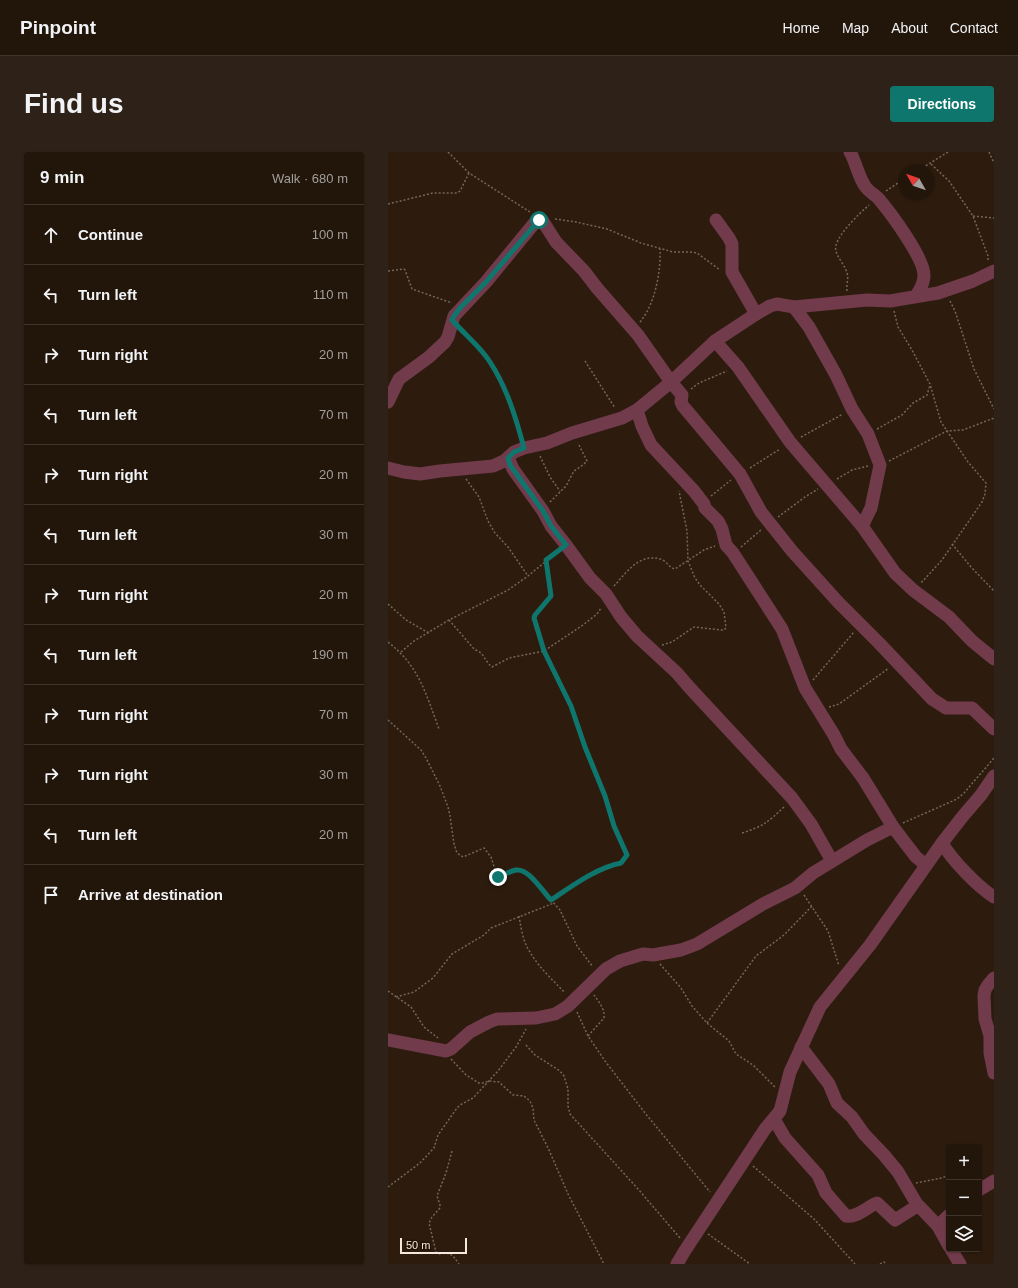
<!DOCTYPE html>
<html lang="en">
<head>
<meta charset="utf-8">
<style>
  :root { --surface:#22150a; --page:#2e2218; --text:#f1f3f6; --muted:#a29f9c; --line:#3f342b; --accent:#0f766e }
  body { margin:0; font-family:Helvetica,sans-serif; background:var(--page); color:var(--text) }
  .controls { position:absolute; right:12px; bottom:12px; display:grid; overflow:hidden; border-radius:4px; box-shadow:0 1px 3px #0004 }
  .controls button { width:36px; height:36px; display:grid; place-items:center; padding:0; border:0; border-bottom:1px solid var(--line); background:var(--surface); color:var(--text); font:20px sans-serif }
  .compass { position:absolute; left:510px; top:12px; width:36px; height:36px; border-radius:50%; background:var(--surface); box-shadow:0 1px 3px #0004; rotate:310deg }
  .scale { position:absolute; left:12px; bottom:10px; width:67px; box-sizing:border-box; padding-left:4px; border:2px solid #f3e7de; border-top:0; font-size:11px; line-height:14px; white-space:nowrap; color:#f3e7de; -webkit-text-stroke:3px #231306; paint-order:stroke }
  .stop { position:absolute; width:12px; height:12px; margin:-9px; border:3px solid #0f766e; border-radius:50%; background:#fff }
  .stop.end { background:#0f766e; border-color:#fff; box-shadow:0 1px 4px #0008 }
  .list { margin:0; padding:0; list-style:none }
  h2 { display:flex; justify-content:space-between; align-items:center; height:52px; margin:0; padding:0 16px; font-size:17px }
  h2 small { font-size:13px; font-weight:400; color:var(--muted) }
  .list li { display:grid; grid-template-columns:26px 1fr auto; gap:12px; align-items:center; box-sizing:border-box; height:60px; padding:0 16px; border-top:1px solid var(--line) }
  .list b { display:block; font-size:15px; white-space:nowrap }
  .list em { font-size:13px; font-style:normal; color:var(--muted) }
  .icon { flex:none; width:22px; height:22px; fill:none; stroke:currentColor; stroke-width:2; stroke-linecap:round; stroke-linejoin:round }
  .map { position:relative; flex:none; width:606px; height:1112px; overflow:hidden; border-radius:4px }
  header { display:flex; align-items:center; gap:24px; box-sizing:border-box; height:56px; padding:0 20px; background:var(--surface); border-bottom:1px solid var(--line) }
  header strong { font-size:19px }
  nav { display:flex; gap:22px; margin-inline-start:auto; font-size:14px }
  .intro { display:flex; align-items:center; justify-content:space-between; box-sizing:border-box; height:96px; padding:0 24px }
  h1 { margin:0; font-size:28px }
  .button { padding:10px 18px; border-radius:4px; background:var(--accent); color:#fff; font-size:14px; font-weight:700 }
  main { display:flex; gap:24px; padding:0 24px }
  aside { flex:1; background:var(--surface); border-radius:4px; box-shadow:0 1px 3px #0004 }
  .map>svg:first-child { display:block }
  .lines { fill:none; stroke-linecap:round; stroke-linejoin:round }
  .path { stroke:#75665a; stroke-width:1.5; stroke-dasharray:2 2; stroke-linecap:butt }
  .minor { stroke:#713b4c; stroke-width:13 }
  .route { stroke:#0f766e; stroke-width:5 }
</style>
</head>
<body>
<header>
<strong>Pinpoint</strong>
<nav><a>Home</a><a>Map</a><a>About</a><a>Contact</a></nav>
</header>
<div class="intro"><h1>Find us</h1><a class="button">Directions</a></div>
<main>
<aside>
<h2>9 min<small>Walk · 680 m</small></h2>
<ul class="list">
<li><svg class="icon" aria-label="ahead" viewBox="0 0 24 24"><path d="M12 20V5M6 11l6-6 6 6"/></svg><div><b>Continue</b></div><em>100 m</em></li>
<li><svg class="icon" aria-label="left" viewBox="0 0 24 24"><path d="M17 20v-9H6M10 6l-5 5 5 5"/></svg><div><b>Turn left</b></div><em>110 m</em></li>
<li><svg class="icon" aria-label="right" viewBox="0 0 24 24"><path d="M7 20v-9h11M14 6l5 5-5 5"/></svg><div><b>Turn right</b></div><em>20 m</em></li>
<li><svg class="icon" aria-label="left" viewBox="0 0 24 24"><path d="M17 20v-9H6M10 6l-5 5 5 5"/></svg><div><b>Turn left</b></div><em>70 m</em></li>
<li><svg class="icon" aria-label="right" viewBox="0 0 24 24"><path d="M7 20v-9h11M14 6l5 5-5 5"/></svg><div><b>Turn right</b></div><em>20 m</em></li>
<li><svg class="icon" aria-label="left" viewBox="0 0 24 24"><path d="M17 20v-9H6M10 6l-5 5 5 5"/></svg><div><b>Turn left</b></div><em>30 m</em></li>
<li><svg class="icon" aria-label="right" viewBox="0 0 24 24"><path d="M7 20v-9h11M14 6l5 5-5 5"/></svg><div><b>Turn right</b></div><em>20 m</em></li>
<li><svg class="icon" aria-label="left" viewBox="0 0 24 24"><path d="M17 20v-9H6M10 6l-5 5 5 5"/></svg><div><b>Turn left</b></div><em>190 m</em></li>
<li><svg class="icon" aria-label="right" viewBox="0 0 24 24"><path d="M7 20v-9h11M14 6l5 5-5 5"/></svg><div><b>Turn right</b></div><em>70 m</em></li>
<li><svg class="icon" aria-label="right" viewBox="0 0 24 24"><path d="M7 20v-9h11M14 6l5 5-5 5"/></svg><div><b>Turn right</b></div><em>30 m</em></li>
<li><svg class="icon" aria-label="left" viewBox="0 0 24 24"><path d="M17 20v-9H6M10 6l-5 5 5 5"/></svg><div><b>Turn left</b></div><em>20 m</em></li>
<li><svg class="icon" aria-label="arrive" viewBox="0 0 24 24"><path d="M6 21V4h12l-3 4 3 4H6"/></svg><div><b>Arrive at destination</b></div></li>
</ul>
</aside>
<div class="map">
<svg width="606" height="1112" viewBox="0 0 606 1112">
  <rect width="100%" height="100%" fill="#2d1c0e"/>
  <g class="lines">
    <g class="path">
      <path d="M60,0l21,21 61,39"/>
      <path d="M601,0l5,11"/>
      <path d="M543,12l18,17 24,35 15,40v6"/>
      <path d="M531,18l29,-18"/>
      <path d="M498,39l18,-12"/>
      <path d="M0,52l45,-11h24l3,-2 9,-18"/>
      <path d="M585,64l21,2"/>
      <path d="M167,67l21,3 31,7 34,14 32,9h17l7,1 23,17"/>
      <path d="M0,119l16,-2 1,1 7,19 40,14"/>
      <path d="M459,139c-1,-6 2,-12 0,-18 -2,-8 -9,-14 -11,-22 -4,-12 24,-38 33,-46"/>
      <path d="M562,149l5,10 19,58 20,40"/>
      <path d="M506,159l4,16 14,23 18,34 11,38 27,40 18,21 -1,11 -3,8 -40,58 -21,23"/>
      <path d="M252,170c15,-18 21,-50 20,-73"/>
      <path d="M73,178c10,10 21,20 29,32 15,23 24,50 31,76"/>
      <path d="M197,209l30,47"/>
      <path d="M303,237l8,-6 28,-12"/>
      <path d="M489,277l25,-14 11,-12 14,-8 3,-10"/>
      <path d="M413,285l42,-23"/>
      <path d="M152,304l10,21 10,14"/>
      <path d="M501,309l58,-30 16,-1 31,-12"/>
      <path d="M362,316l30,-19"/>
      <path d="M78,327l13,18 9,24 7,12 13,14 20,29"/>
      <path d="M449,327l15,-9 16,-4"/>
      <path d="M323,344l20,-16"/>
      <path d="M162,350l16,-16 8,-15 9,-6 4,-4 -9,-18"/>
      <path d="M390,365l27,-20 13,-8"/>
      <path d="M564,392l19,23 23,24"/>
      <path d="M353,395l20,-17"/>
      <path d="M158,408l5,36 -16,19 -1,3 10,33 27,56 14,40 20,49 9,30 13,29 -6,8c-25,5 -49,23 -70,37"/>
      <path d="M226,434c12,-13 25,-33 46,-27 6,1 9,9 15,10l29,-19 11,-4"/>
      <path d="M0,452l18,16 23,13"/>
      <path d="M61,468l26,30c9,2 10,12 17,17l17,-9 35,-7 39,-26 14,-11 4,-6"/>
      <path d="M0,490c31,24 38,52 51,87"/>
      <path d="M274,493l10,-3 22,-15 27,3h3l2,-2 -2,-16 -5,-8 -19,-19 -5,-7 -7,-17 -1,-30 -8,-40"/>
      <path d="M13,500l13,-11 35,-21 59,-30 20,-14 29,-24"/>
      <path d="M425,528l41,-48"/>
      <path d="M441,555l10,-3 50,-36"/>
      <path d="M0,568l33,30 5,8 14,28 8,21 2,9 4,28 3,9 6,4 21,-9 7,9 6,19h3l17,-6h6l8,7 29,33 17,36 16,21"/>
      <path d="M515,671l54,-24 7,-6 30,-35"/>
      <path d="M354,681c22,-7 26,-11 42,-26"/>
      <path d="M416,743l24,36 11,35"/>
      <path d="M131,764c2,12 4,26 11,36 9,16 23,28 35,41"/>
      <path d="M272,812l21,24 11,18 15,17 22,18 7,13 17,11 22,22"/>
      <path d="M0,839l23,16 13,20 14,11"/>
      <path d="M8,845l18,-5 19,-14 19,-24 32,-19 7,-7 63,-25"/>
      <path d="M189,860l11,24 17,25 40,52 65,79"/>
      <path d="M319,871l49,-67 28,-21 28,-29"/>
      <path d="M200,884l16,-18c1,-9 -5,-16 -10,-23"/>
      <path d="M138,893l9,10 25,16 4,5 4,13v17l2,8 68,75 42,49"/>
      <path d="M63,907l15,16 13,8h4l6,-2 10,1 14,13 11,1 6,5 3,7 1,12 15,30 19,44 36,70"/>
      <path d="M64,999l-6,22 -9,23 3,9v3l-8,9 -3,6 7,29 2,2c13,-2 14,0 21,10"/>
      <path d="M365,1014l61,53 41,45"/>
      <path d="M528,1031l26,-5 7,-3"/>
      <path d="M0,1035l32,-24 14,-15 4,-13 19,-27 3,-3 13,-7 25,-27 18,-24 10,-18"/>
      <path d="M320,1082l42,30"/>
      <path d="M492,1112l4,-2 3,2"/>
    </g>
    <g class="minor">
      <path d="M462,0c6,10 8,24 15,34 3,5 9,8 13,12 12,14 47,61 46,78 0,7 -4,14 -8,20"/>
      <path d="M328,68l13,18 3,6v28l24,42"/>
      <path d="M406,155l15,20 27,48 16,34 16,25 12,31 -9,43 -9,18"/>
      <path d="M327,189l23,26 52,75 72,84 33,47 18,17 36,27 23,24 22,18"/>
      <path d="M0,250l11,-23 30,-22 16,-15 3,-5 6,-21 32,-34 51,-62h5l14,22 28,29 13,17 41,47 33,47 11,13 -1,7 2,4 57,68 21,38 31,39 46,51 41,41 53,56 14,9h26l22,21"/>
      <path d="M249,258l5,16 9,19 43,46 10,13 1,4 13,13 4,8 4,16 7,8 49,76 23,59 29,47 7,14 22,29 30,49 23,30 10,8"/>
      <path d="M120,306l5,11 30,42 8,15 15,19 24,33 16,16 15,23 16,19 40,37 12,14 103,111 19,26 21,37"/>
      <path d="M0,316l16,4 16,2 20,-3 53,-5 11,-5 10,-9 10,-4 23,-5 25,-10 50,-15 15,-8 34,-28 44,-41 41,-27 14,-8 7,-2 17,3 73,-7 23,1 48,-8 35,-12 21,-10"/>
      <path d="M554,691c10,17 35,43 52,54"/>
      <path d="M606,826l-6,7 -3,5 -1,6 1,23 5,17v17l4,20"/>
      <path d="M0,888l58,11 5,-2 19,-17 19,-10 8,-3 39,-1 19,-4 5,-3 8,-5 38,-37 14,-8 23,-7 10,1 28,-5 16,-6 66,-40 32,-16 18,-15 54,-33 26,-13"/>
      <path d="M413,895l28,37 8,19 15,14 12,17 20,21 14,17 20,34"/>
      <path d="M386,967l11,19 33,37 8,18 20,23c11,2 21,-9 31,-13l18,17 19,-12 5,-2 19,20 11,20"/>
      <path d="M591,1038l15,-9"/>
      <path d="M550,1074l11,-11"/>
      <path d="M563,1097l9,15"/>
      <path d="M289,1112l7,-12 81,-123 15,-18 10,-39 30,-65 50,-62 72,-102 21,-27 18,-21 13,-19"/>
    </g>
  </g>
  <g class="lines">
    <path class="route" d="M110,725c6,-2 12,-6 18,-7 13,-2 26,21 35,30 21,-14 45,-32 70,-37l6,-8 -13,-29 -9,-30 -20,-49 -14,-41 -27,-55 -10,-33 1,-3 16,-19 -5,-36 20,-15 -15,-19 -8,-15 -33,-46 -2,-7 6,-6 10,-4c-8,-30 -17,-60 -34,-86 -10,-16 -26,-28 -38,-42l2,-4 6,-8 26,-26 53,-62"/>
  </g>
</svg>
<div class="controls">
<button>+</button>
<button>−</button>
<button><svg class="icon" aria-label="layers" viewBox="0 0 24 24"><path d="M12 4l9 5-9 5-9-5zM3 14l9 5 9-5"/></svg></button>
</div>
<svg class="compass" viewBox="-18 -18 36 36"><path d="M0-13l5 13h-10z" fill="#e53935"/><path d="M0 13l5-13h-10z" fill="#a29f9c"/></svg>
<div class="scale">50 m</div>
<div class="stop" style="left:151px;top:68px"></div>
<div class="stop end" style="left:110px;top:725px"></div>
</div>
</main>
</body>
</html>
